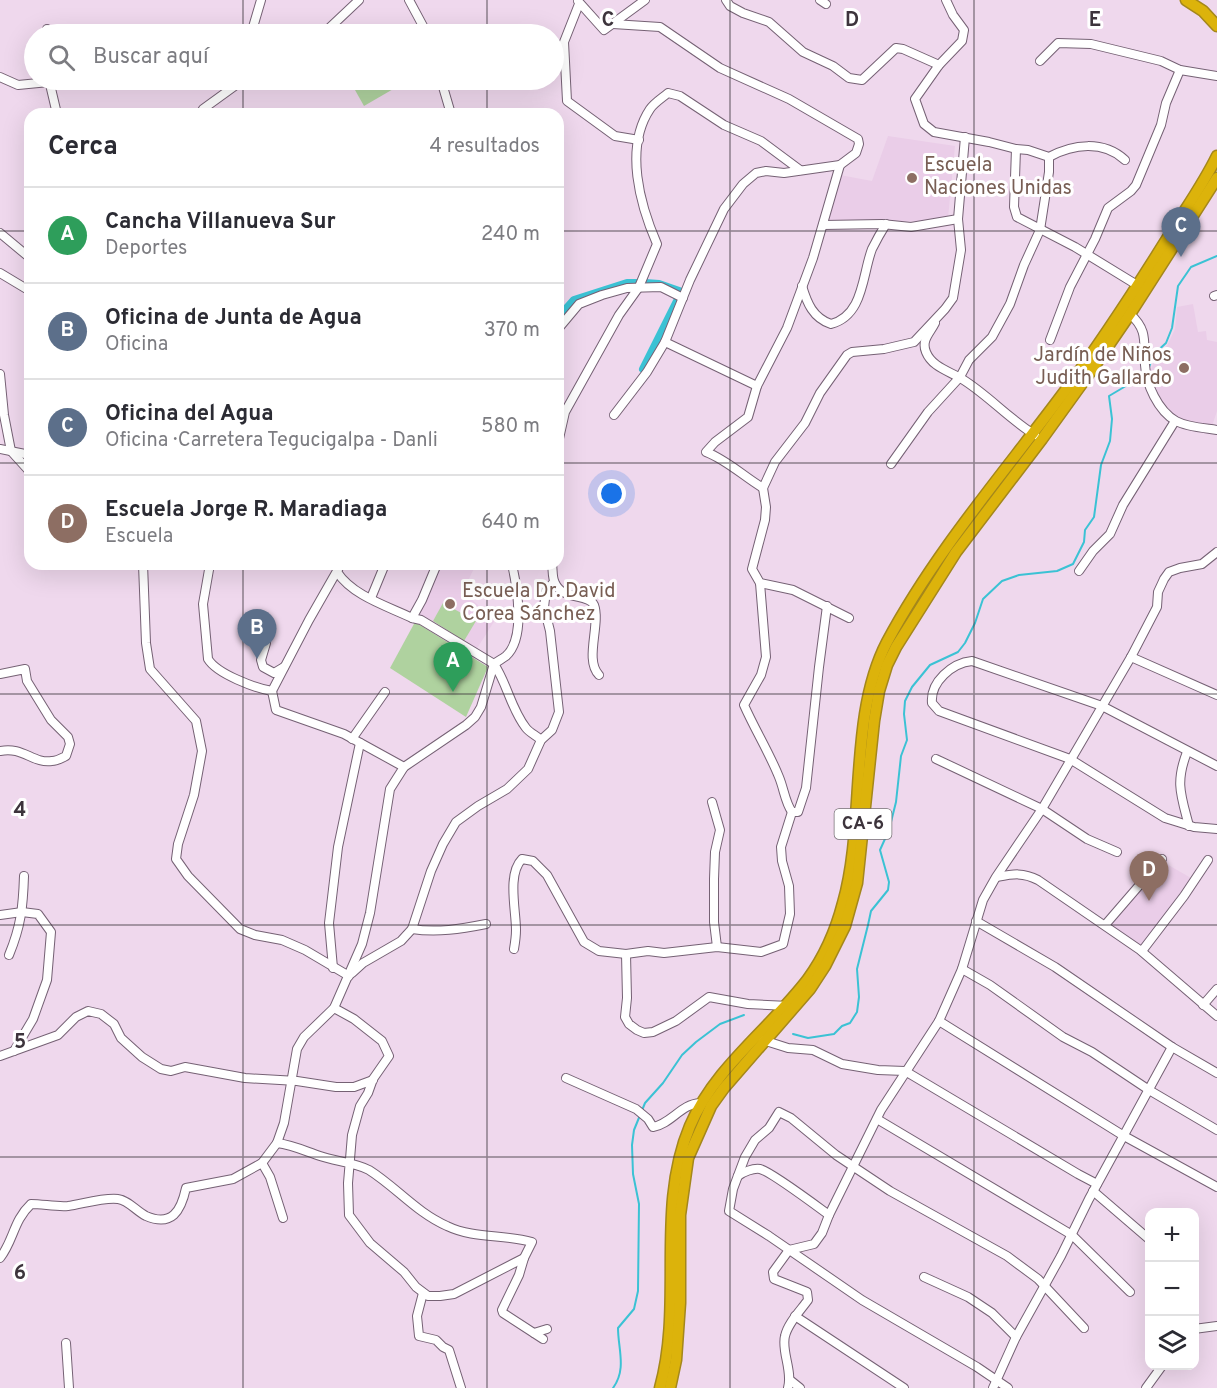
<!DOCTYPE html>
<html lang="es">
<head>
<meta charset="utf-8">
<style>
  :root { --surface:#fff; --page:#f2f2f3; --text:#2b2b33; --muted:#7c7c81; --line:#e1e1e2; --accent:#7b43b9 }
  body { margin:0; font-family:Overpass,sans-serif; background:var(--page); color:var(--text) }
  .controls { position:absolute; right:18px; bottom:18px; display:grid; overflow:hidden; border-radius:12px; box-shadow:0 6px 24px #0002 }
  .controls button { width:54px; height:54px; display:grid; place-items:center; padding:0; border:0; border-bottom:2px solid var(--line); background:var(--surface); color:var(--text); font:30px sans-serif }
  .you { position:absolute; left:612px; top:494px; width:21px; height:21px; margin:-15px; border:4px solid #fff; border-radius:50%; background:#1a73e8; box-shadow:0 0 0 9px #1a73e833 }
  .badge { display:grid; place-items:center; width:39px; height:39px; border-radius:50%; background:var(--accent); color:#fff; font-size:20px; font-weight:700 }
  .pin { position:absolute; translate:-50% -50px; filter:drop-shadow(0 2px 3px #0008) }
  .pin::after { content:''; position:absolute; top:32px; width:21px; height:18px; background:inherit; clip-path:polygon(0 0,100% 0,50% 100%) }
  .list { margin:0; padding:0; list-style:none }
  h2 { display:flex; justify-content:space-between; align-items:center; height:78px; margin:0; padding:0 24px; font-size:26px }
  h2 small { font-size:20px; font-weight:400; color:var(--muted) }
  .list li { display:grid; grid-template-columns:39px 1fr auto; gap:18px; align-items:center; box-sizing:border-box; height:96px; padding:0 24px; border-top:2px solid var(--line) }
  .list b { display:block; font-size:22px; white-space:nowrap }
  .list p { margin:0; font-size:20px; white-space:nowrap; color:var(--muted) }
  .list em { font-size:20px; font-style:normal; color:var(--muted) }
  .icon { flex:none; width:33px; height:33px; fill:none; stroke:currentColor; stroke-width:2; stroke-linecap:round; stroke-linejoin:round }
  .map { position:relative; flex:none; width:1217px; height:1388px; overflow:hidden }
  .search { position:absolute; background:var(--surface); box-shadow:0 6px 24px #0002; left:24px; top:24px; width:540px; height:66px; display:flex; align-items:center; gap:15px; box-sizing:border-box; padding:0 21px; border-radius:33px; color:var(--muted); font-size:22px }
  .panel { position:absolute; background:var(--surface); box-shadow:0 6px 24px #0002; left:24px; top:108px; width:540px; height:462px; border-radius:18px }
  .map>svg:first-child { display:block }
  .built { fill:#eacde8 }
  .garden { fill:#afd29f }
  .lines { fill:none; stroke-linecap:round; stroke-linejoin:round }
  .stream { stroke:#3bc2d4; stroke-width:2 }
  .canal { stroke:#3bc2d4; stroke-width:8 }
  .minor-casing { stroke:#756174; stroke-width:10 }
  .highway-casing { stroke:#a4871c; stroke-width:13 }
  .minor { stroke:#fff; stroke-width:8 }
  .highway { stroke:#dcb30b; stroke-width:10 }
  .grid { fill:none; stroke:#3d343c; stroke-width:1.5; stroke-opacity:0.55 }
  .education-dot { fill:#8d6e63; stroke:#fff; stroke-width:2 }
  .labels { text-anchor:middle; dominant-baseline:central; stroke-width:6; stroke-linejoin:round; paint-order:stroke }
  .shield { fill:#fff; stroke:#777176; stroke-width:1.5 }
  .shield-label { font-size:18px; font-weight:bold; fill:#3d343c }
  .education-label { font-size:20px; fill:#785e54; stroke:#fff; text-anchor:start }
  .grid-label { font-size:20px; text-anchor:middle; font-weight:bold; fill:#3d343c; stroke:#fff; stroke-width:6; stroke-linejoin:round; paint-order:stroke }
</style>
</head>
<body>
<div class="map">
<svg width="1217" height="1388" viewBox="0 0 1217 1388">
  <rect width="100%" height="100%" fill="#efd8ed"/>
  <g class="built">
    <path d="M888,136l67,10 -7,72 -31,3 -89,1 12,-47 32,6z"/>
    <path d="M1193,304l5,28 8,-1 1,9 10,2v69l-5,15 -33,-8 -9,-6 -11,-17 -9,-23 7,-17 10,-9 8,-17 2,-22z"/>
    <path d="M438,564h33l4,2 -12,26 32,28 -19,30 -58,-34z"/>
    <path d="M1158,859l33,19 -51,70 -35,-25z"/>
  </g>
  <g class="garden">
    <path d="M374,80h15l6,8 -31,18 -9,-16z"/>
    <path d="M443,603l33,18 -12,20 -31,-20z"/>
    <path d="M415,622l73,45 -22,50 -76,-49z"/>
  </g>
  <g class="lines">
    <g class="stream">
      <path d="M1148,370l6,-16 12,-11 6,-15 6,-42 13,-19 26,-11"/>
      <path d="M793,1034l15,4 26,-4 8,-8 8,-3 7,-11 2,-15 -2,-28 11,-44 3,-14 17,-21 1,-8 -9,-32 9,-20 7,-28 5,-46 6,-16 -3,-26 1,-13 7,-14 18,-22 28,-13 7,-9 10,-20 8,-24 19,-18 17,-6 38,-4 16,-7 11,-22 1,-12 9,-13 7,-52 9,-24 2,-22 -3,-23 32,-19"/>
      <path d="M613,1388c14,-19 5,-39 5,-60l16,-19 4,-18 1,-87 -6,-30 -1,-29 2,-15 11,-27 18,-20 19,-28 14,-13 24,-18 24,-9"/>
    </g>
    <g class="canal">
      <path d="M645,283l14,1 23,8 -1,1"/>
      <path d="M558,318l16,-18 53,-17h9"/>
      <path d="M643,369l35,-70"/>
    </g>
    <g class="minor-casing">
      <g id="minor">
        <path d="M409,0l14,26 3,8"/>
        <path d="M726,0l4,6 13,7 26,9 34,30 30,14 16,12 13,2 34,-32 7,1 36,16"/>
        <path d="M820,0l6,4"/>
        <path d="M946,0l7,15 11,15 -2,11 -23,24 -24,34 9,25 10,8 55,10 27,7 12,1 21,7c24,-13 54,-17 76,3"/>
        <path d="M578,1l26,29 41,-30"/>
        <path d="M579,4l-15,38 3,59 48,35 24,4"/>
        <path d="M613,24l47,3 60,41 69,31 69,40 1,5 -3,9 -16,12 -27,93 -26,70 -30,58 -9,31 -33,25 -9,10c21,8 37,24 57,36"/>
        <path d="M47,29v5"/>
        <path d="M251,34l10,-34"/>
        <path d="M323,34l36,-34"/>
        <path d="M1040,61l18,-18 33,1 70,17 19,9 37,6"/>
        <path d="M0,77l18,8 31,-3"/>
        <path d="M49,80l8,34"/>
        <path d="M441,80l10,34"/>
        <path d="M200,114l3,-5 40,-29"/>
        <path d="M1016,149l-2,58 3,10 58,30 62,38"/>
        <path d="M823,225l59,-1 29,3 47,-8"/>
        <path d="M0,233l30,25"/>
        <path d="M0,273l30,18"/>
        <path d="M802,286c5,17 11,32 29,38 33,-9 31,-49 41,-75 4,-8 9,-17 14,-25"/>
        <path d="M1214,296l3,-1"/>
        <path d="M1130,314c19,17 13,29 15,51 1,19 13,46 31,56 11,6 28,7 41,9"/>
        <path d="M935,323c-5,10 -14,17 -9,29 6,15 23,19 36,27 26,16 47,40 73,56"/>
        <path d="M558,329l21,-25 23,-9 25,-7 34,-1 22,11"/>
        <path d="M1050,340l20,-53 25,-48 13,-31 23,-17 5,-6 25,-60 5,-22 14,-33"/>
        <path d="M665,342l92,44"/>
        <path d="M0,374l4,41 7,36 19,21"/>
        <path d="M614,415l33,-43 18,-30 25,-62 34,-71 19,-25 13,-11 10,-2 18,2 56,-8"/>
        <path d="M558,443l7,-31 54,-97 20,-28 18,-43c-17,-39 -33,-96 -7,-135 4,-6 12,-11 18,-16l12,3 44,29 37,16 39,29"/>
        <path d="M0,449l30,6"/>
        <path d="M891,464l37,-52 32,-35 9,-17 23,-23 18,-33 14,-39 16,-35 9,-58v-15"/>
        <path d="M143,564l3,79 4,26 46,52 6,30 -8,44 -16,49 -2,15 12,17 52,53 15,6 27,5 23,10 44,26"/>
        <path d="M210,564l-7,40 5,55c9,15 47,29 64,32l37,-71 32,-56"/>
        <path d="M552,564c1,6 0,14 3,19 8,18 34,10 39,22 7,19 -10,55 5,70"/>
        <path d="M1079,571l14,-20 17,-17 13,-29 52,-84"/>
        <path d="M337,572c16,24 50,34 75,46l9,2 73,44c13,19 17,45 32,64 4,5 11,8 15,12"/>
        <path d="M760,583l6,74 -5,18 -17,30c11,25 25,47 35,72 5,12 6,25 13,35"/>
        <path d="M371,598l14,-34"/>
        <path d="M412,618l10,-18 15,-36"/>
        <path d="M849,618l-56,-28 -33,-7 -8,-14 13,-49 1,-13 -3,-19 12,-26 30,-39 15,-30 27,-38 5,-3 32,-3 30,-7 31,-33 8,-11 8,-48 -3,-31 7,-82"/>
        <path d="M266,643l-5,17 2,7 11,6 10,-6"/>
        <path d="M1131,657l86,38"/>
        <path d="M0,674l25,-5 2,12 24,39 17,17 2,7 -4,12c-4,2 -9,5 -14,5 -19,3 -29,-15 -52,-10"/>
        <path d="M272,691l4,19 68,24 60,33"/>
        <path d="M352,739l33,-47"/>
        <path d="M1187,752c-12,31 -6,43 2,74"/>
        <path d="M936,759l106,50 45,30 30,13"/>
        <path d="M1217,766l-115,-60 -130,-45c-20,2 -42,21 -40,42l7,8 131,48 95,59 29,9 23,2"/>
        <path d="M712,802l8,28 -5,22 -1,27v43l3,25"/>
        <path d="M997,877c16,-3 26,-5 41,3l102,70 77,66"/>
        <path d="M0,915l22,-3 16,2 13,18 -4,48 -14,39 -19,32"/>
        <path d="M976,921l79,46 117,80 45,26"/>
        <path d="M1105,925l57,-66"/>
        <path d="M412,929c25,4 49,0 74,-5"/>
        <path d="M514,949c1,-6 2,-13 2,-19 0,-20 -9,-56 6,-71l11,2 14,14 37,67 15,9 27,3 22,-3 16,2 53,-6 44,5 22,-8 7,-30 -1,-28 -7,-25 -1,-14 11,-35h6l8,-24 13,-121 8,-61"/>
        <path d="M1142,951l42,-55 24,-36"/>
        <path d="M626,954l1,44 -2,19 4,7 8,6 7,3 9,-1 23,-11 33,-24 39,7 41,2"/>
        <path d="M9,955c12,-29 14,-48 15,-79"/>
        <path d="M333,968l-4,-45 9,-76 22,-104"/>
        <path d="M962,969l28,16 73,52 29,15 57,38 68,40"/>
        <path d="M352,973l11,-10 38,-22 11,-12 19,-58 12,-27 13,-22 22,-16 29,-17 21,-20 13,-29 11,-10 7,-18 -9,-81 -6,-24 2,-16 8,-9"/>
        <path d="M1203,1005l14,-16"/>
        <path d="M939,1021l185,115 93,51"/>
        <path d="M763,1040l25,8 25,2 29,14 36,6 27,1 173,103 19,10"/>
        <path d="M0,1056l58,-21 18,-18 12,-6 13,3 13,10 7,14 21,19 19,12 10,2 14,-4 60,11 52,3 39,6h18l19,-7"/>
        <path d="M566,1078l70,31 12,10 5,8c18,-3 28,-23 47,-24"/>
        <path d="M877,1119l195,116 58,57"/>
        <path d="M277,1143c16,2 28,8 43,13 14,5 37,7 49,14 27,17 48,43 78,56 27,13 57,8 85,16l-8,16 -70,36 -14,2h-12l-12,-9 -12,-15 -34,-29 -21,-28 -1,-32 4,-48 8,-29 8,-13 5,-14 16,-23 -7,-15 -28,-22 -20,-11"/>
        <path d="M262,1163l8,14 13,41"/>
        <path d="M738,1176c5,-4 15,-8 22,-7 10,2 58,38 69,46"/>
        <path d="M1093,1191l57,49"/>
        <path d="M0,1258c14,-18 13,-37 31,-54 12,0 25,3 37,2 14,-2 37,-9 50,-7 10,1 18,12 28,17 26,11 35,-5 40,-28l47,-9 29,-16 15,-20 7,-20 13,-74 7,-12 30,-29 28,-64 8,-31 20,-124 14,-22 62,-42 9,-8 6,-10 13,-43c4,-3 8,-5 12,-8 20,-18 11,-69 6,-92"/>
        <path d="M524,1258l-5,17 -17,35 1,3 40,26"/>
        <path d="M924,1277l44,20 24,16 24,24"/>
        <path d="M423,1293l-6,23 2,20 17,4 7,7 6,3 12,38"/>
        <path d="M795,1316l109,72"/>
        <path d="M1194,1329l23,-3"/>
        <path d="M534,1333l13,-4"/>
        <path d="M66,1343l3,45"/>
        <path d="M790,1380l10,8"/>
        <path d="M788,1388c5,-17 -7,-37 -3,-52 3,-13 15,-25 23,-36l-1,-8 -33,-13 -1,-7 16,-22 25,-6 8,-11 7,-18 52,-105 58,-89 23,-52 21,-69 13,-23 46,-68 89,-152 26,-50 1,-15 6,-13 5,-7 11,-4 22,-4 15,-12"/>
        <path d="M993,1388l23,-51 45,-81 28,-57 83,-152"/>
        <path d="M1008,1388l-31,-21 -115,-67 -93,-64 -40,-25 4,-22 12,-32 10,-17 14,-12 10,-16 12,6 45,37 54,36 117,65 31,23 46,49"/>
        <path d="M1146,1388l16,-22"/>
      </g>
    </g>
    <g class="highway-casing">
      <g id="highway">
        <path d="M1186,0l17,11 14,15"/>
        <path d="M660,1388c24,-86 -5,-179 30,-262 25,-59 80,-97 118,-147 16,-22 28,-49 35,-76 23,-80 5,-186 44,-261 48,-90 117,-169 178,-251 37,-50 72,-104 105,-157 16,-26 34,-51 47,-78"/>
        <path d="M670,1388l6,-28 4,-57v-88l8,-57 23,-52 13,-18 86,-99 15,-23 20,-40 12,-43 17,-162 5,-30 8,-26 9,-18 60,-95 86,-113 49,-68 39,-57 87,-136"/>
      </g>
    </g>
    <use href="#minor" class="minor"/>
    <use href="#highway" class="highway"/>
  </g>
  <path class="grid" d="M243,0v34M487,0v34M730,0v1388M974,0v1388M243,80v34M487,80v34M0,231h30M558,231h659M0,463h30M558,463h659M243,564v824M487,564v824M0,694h1217M0,925h1217M0,1157h1217"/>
  <g class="education-dot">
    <circle cx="912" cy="178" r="6"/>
    <circle cx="1184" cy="368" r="6"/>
    <circle cx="450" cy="604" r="6"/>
  </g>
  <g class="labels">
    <rect class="shield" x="834.5" y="809" width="57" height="30" rx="4.5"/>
    <g class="shield-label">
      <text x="863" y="824">CA-6</text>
    </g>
    <g class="education-label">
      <text x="924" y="166">Escuela<tspan x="924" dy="23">Naciones Unidas</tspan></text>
      <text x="1172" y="356" text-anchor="end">Jardín de Niños<tspan x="1172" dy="23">Judith Gallardo</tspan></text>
      <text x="462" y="592">Escuela Dr. David<tspan x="462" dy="23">Corea Sánchez</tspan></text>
    </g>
  </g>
  <g class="grid-label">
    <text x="608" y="26">C</text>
    <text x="852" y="26">D</text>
    <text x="1095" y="26">E</text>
    <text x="20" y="816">4</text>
    <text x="20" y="1048">5</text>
    <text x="20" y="1279">6</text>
  </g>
</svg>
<div class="controls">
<button>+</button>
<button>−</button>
<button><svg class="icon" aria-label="layers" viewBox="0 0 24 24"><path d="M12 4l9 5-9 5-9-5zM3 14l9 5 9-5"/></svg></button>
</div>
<div class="you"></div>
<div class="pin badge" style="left:453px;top:692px;background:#2e9e5b">A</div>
<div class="pin badge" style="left:257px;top:659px;background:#5c6f8a">B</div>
<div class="pin badge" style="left:1181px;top:257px;background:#5c6f8a">C</div>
<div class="pin badge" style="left:1149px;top:901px;background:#8d6e63">D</div>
<div class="search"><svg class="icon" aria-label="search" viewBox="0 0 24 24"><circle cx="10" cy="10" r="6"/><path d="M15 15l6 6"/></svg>Buscar aquí</div>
<section class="panel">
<h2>Cerca<small>4 resultados</small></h2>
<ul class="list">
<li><span class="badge" style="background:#2e9e5b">A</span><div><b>Cancha Villanueva Sur</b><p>Deportes</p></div><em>240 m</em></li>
<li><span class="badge" style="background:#5c6f8a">B</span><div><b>Oficina de Junta de Agua</b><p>Oficina</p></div><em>370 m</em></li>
<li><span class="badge" style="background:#5c6f8a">C</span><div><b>Oficina del Agua</b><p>Oficina · Carretera Tegucigalpa - Danli</p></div><em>580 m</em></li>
<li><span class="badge" style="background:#8d6e63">D</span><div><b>Escuela Jorge R. Maradiaga</b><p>Escuela</p></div><em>640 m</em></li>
</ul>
</section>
</div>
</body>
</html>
